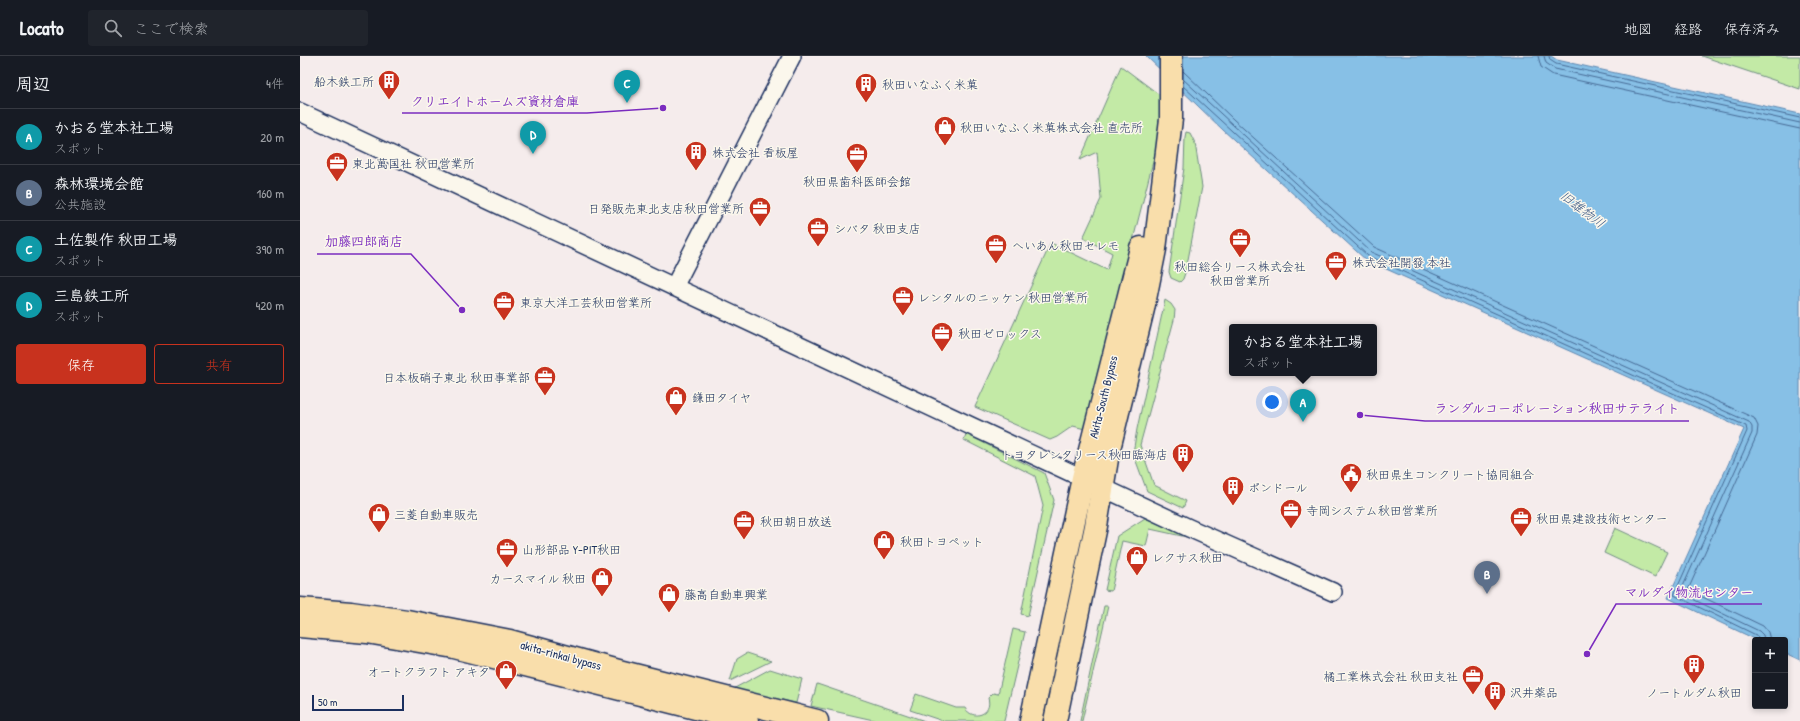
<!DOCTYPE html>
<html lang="ja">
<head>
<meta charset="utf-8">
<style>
  :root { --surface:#171b24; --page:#20242c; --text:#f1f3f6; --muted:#9ea1a6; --line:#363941; --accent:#c8321e }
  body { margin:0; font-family:"Patrick Hand","Klee One",sans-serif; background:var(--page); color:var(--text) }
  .controls { position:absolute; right:12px; bottom:12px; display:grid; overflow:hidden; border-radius:4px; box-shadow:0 2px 6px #0003 }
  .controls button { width:36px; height:36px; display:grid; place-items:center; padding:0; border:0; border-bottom:1px solid var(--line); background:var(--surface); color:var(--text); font:20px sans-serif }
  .scale { position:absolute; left:12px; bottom:10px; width:92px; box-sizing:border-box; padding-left:4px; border:2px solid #1b2f5e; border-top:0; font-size:11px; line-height:14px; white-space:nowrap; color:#1b2f5e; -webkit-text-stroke:3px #fbf7ec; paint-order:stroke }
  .you { position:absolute; left:972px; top:346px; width:14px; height:14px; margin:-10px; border:3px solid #fff; border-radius:50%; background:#1a73e8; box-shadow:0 0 0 6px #1a73e833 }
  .badge { display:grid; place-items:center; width:26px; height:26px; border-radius:50%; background:var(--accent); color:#fff; font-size:13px; font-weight:700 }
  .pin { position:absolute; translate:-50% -33px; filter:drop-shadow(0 1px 2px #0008) }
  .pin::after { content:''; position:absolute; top:21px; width:14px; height:12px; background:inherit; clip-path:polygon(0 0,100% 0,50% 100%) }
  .popup { position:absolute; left:929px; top:268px; width:148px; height:52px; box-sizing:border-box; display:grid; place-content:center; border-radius:4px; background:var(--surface); filter:drop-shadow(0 1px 3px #0005); font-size:13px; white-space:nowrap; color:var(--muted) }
  .popup b { font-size:15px; color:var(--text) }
  .popup::after { content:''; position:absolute; left:50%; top:100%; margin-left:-8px; border:8px solid transparent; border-top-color:var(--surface) }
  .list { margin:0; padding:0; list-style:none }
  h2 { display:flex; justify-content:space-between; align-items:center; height:52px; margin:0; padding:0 16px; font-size:17px }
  h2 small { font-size:13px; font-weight:400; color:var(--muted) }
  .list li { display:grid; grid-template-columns:26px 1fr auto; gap:12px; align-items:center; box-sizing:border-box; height:56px; padding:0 16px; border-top:1px solid var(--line) }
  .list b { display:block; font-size:15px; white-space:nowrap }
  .list p { margin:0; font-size:13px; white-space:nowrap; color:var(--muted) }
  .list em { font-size:13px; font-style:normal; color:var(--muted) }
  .actions { display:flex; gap:8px; padding:12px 16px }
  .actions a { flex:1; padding:9px 0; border:1px solid var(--accent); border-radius:4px; text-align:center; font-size:14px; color:var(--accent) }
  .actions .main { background:var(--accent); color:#fff }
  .icon { flex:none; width:22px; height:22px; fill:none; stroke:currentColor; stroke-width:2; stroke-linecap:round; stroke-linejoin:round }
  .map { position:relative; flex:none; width:1500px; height:665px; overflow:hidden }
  header { display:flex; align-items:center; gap:24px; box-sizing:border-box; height:56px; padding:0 20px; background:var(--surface); border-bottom:1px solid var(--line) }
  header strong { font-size:19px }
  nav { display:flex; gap:22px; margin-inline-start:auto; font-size:14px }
  .search { width:280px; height:36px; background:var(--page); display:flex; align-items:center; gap:10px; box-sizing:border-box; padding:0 14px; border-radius:4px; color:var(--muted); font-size:15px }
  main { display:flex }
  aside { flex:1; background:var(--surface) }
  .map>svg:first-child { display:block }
  .green { fill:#c3eaa6; stroke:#6f8c82 }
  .water { fill:#87c0e6; stroke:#5c86b0 }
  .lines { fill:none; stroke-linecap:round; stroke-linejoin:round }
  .shore { stroke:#466994; stroke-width:1 }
  .secondary-casing { stroke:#1b2f5e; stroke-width:20 }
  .highway-casing { stroke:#1b2f5e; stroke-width:25 }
  .secondary { stroke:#fbf7ec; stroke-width:17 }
  .highway { stroke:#f9deab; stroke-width:22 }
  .labels { text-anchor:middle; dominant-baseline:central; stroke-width:3; stroke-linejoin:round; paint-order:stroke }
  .poi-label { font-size:12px; fill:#1b2f5e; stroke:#fbf7ec; text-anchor:start }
  .street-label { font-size:12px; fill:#1b2f5e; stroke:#fbf7ec }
  .water-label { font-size:13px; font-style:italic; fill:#3b5a87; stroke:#fbf7ec }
  .leader { fill:none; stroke:#7b2cbf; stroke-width:1.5 }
  .callout-dot { fill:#7b2cbf; stroke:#fbf7ec; stroke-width:1.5 }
  .callout-label { font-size:13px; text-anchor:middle; font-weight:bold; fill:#7b2cbf; stroke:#fbf7ec; stroke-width:3; stroke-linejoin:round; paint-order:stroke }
</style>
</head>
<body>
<header>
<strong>Locato</strong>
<div class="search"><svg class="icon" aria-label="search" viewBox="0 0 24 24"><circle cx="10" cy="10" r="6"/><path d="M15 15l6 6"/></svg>ここで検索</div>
<nav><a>地図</a><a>経路</a><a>保存済み</a></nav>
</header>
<main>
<aside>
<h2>周辺<small>4件</small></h2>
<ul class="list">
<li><span class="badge" style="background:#0f9aa8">A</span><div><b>かおる堂本社工場</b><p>スポット</p></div><em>20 m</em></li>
<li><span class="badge" style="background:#5c6f8a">B</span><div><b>森林環境会館</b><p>公共施設</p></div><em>160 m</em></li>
<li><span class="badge" style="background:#0f9aa8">C</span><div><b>土佐製作 秋田工場</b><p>スポット</p></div><em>390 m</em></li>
<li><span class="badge" style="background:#0f9aa8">D</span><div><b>三島鉄工所</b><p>スポット</p></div><em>420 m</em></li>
</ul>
<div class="actions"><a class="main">保存</a><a>共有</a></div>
</aside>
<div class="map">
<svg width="1500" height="665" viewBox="0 0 1500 665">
  <rect width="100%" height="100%" fill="#f5ecec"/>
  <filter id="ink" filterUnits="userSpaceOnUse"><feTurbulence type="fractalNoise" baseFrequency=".025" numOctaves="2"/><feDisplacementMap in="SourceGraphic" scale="8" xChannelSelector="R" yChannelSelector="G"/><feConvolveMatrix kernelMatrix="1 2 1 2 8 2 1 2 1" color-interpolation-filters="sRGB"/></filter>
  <g filter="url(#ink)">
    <g class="green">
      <path d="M1402,0h98v33z"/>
      <path d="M821,10l40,30v34l-76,299 -12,-3 -16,11 -7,3 -75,-33 76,-164 56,27 5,-17 -29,-15 18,-39 -4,-47 -17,8z"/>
      <path d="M886,76l4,1 5,10 7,44 -16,83 -3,9 -3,3 -9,-4 -2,-6 15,-104 1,-31z"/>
      <path d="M865,244l6,4 4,6 -1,10 -34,125 14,40 32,16 -3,7 -36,-17 -14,-38 4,-24z"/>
      <path d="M666,378l78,39 10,27 -26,116 -7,-2 22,-108 -8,-30 -71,-36z"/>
      <path d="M845,462l46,20 -41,-9 -4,17 -24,-5 -11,50 -6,-1 12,-54z"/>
      <path d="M1315,472l52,24 -12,25 -51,-24z"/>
      <path d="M804,550h4l-26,115h-2z"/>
      <path d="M713,573l12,3 -21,89h-61l-33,-11 6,-16 40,14h9c7,13 28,7 23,-10l5,-5 5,1z"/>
      <path d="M447,597l24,8 -41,20 7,-22z"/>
      <path d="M470,613l32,10 -6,24 -63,-14z"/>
      <path d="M517,628l108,37h-47l-67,-15z"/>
    </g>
    <path class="water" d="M846,0h405l6,4 243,54v546l-15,-7v-13h-28l-89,-42 76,-169 -378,-169 -143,-130z"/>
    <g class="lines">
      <g class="shore">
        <path d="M1238,0l3,11 12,8 247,54"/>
        <path d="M1244,0l2,7 9,6 245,54"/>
        <path d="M1249,0l1,4 6,4 244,54"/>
        <path d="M883,15l50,48 141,128 380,171 4,8 -1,9 -69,155 75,36 5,6 2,8"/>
        <path d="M883,23l188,173 378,170 3,5v6l-72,160 79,38 4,4 1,5"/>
        <path d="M883,30l185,170 378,170 1,5 -73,164 82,40 3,5"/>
      </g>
      <g class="secondary-casing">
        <g id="secondary">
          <path d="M0,56l889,416 144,64"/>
          <path d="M374,231l118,-231"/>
        </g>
      </g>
      <g class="highway-casing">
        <g id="highway">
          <path d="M0,553l51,4 56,8 103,20 109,30 198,50"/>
          <path d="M0,570l67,6 87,15 293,74"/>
          <path d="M731,665l52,-243 58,-230"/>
          <path d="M755,665l41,-195 12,-73 35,-144 12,-60 16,-130v-63"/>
        </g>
      </g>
      <use href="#secondary" class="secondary"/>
      <use href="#highway" class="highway"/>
    </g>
  </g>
  <defs>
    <g id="building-pin" transform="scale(1.15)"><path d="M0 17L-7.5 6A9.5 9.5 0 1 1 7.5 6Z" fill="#c8321e" stroke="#fbf7ec"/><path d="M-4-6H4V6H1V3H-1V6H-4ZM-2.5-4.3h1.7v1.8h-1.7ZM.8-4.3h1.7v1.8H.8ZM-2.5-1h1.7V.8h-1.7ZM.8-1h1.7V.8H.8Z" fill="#fff"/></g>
    <g id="shop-pin" transform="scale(1.15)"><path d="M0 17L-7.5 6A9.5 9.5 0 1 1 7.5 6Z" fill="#c8321e" stroke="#fbf7ec"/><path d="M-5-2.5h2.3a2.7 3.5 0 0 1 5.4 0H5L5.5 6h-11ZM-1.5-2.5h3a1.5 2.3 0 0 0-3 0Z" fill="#fff"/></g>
    <g id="office-pin" transform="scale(1.15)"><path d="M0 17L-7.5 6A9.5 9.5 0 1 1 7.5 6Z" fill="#c8321e" stroke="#fbf7ec"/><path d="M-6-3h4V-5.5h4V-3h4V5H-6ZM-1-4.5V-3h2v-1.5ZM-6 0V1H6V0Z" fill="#fff"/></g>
    <g id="civic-pin" transform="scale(1.15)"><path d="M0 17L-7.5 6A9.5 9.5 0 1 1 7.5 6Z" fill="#c8321e" stroke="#fbf7ec"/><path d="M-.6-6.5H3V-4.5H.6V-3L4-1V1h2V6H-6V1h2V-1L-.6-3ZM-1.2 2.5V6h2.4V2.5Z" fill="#fff"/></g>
  </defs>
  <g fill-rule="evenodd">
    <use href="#building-pin" x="89" y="25"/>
    <use href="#building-pin" x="566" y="28"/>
    <use href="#shop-pin" x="645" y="71"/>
    <use href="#building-pin" x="396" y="96"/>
    <use href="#office-pin" x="557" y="98"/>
    <use href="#office-pin" x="37" y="107"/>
    <use href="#office-pin" x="460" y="152"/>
    <use href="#office-pin" x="518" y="172"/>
    <use href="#office-pin" x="940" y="183"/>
    <use href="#office-pin" x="696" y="189"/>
    <use href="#office-pin" x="1036" y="206"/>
    <use href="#office-pin" x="603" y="241"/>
    <use href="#office-pin" x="204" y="246"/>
    <use href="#office-pin" x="642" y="277"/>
    <use href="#office-pin" x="245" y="321"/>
    <use href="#shop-pin" x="376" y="341"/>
    <use href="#building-pin" x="883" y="398"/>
    <use href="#civic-pin" x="1051" y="418"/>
    <use href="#building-pin" x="933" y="431"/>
    <use href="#office-pin" x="991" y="454"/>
    <use href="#shop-pin" x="79" y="458"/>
    <use href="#office-pin" x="1221" y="462"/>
    <use href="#office-pin" x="444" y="465"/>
    <use href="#shop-pin" x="584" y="485"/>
    <use href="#office-pin" x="207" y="493"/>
    <use href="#shop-pin" x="837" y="501"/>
    <use href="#shop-pin" x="302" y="522"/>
    <use href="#shop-pin" x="369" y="538"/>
    <use href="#building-pin" x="1394" y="609"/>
    <use href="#shop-pin" x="206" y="615"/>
    <use href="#office-pin" x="1173" y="620"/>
    <use href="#building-pin" x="1195" y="636"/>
  </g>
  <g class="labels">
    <g class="poi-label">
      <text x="74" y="25" text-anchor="end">船木鉄工所</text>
      <text x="582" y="28">秋田いなふく米菓</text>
      <text x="660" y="71">秋田いなふく米菓株式会社 直売所</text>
      <text x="412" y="96">株式会社 看板屋</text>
      <text x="52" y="107">東北萬国社 秋田営業所</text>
      <text x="557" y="125" text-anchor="middle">秋田県歯科医師会館</text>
      <text x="444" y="152" text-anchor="end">日発販売東北支店秋田営業所</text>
      <text x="534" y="172">シバタ 秋田支店</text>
      <text x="712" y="189">へいあん秋田セレモ</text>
      <text x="1052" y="206">株式会社開發 本社</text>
      <text x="940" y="210" text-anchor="middle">秋田総合リース株式会社<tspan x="940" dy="14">秋田営業所</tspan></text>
      <text x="618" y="241">レンタルのニッケン 秋田営業所</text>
      <text x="220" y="246">東京大洋工芸秋田営業所</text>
      <text x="658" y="277">秋田ゼロックス</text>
      <text x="230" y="321" text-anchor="end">日本板硝子東北 秋田事業部</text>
      <text x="392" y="341">鎌田タイヤ</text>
      <text x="868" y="398" text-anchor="end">トヨタレンタリース秋田臨海店</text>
      <text x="1066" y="418">秋田県生コンクリート協同組合</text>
      <text x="948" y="431">ポンドール</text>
      <text x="1006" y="454">寺岡システム秋田営業所</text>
      <text x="94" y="458">三菱自動車販売</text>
      <text x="1236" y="462">秋田県建設技術センター</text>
      <text x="460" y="465">秋田朝日放送</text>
      <text x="600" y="485">秋田トヨペット</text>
      <text x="222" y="493">山形部品 Y-PIT秋田</text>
      <text x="852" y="501">レクサス秋田</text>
      <text x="286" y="522" text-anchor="end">カースマイル 秋田</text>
      <text x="384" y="538">藤高自動車興業</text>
      <text x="190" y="615" text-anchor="end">オートクラフト アキタ</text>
      <text x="1158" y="620" text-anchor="end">橘工業株式会社 秋田支社</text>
      <text x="1210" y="636">沢井薬品</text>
      <text x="1394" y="636" text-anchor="middle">ノートルダム秋田</text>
    </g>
    <g class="street-label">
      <text transform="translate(803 341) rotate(-76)">Akita-South Bypass</text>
      <text transform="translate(261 599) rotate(15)">akita-rinkai bypass</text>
    </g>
    <g class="water-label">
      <text transform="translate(1283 153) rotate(37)">旧雄物川</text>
    </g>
  </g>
  <path class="leader" d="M363 52L287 57H102M162 254L111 198H17M1060 359L1125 365H1389M1287 598L1316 548H1462"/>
  <g class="callout-dot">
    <circle cx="363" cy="52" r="4"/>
    <circle cx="162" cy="254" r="4"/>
    <circle cx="1060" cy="359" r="4"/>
    <circle cx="1287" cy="598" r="4"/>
  </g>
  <g class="callout-label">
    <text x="195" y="50">クリエイトホームズ資材倉庫</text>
    <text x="64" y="190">加藤四郎商店</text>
    <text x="1257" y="357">ランダルコーポレーション秋田サテライト</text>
    <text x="1389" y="541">マルダイ物流センター</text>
  </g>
</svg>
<div class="controls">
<button>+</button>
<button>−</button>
</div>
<div class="scale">50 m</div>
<div class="you"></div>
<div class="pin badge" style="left:1003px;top:366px;background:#0f9aa8">A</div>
<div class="popup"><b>かおる堂本社工場</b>スポット</div>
<div class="pin badge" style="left:1187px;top:538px;background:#5c6f8a">B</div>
<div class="pin badge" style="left:327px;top:47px;background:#0f9aa8">C</div>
<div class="pin badge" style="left:233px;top:98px;background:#0f9aa8">D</div>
</div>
</main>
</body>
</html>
